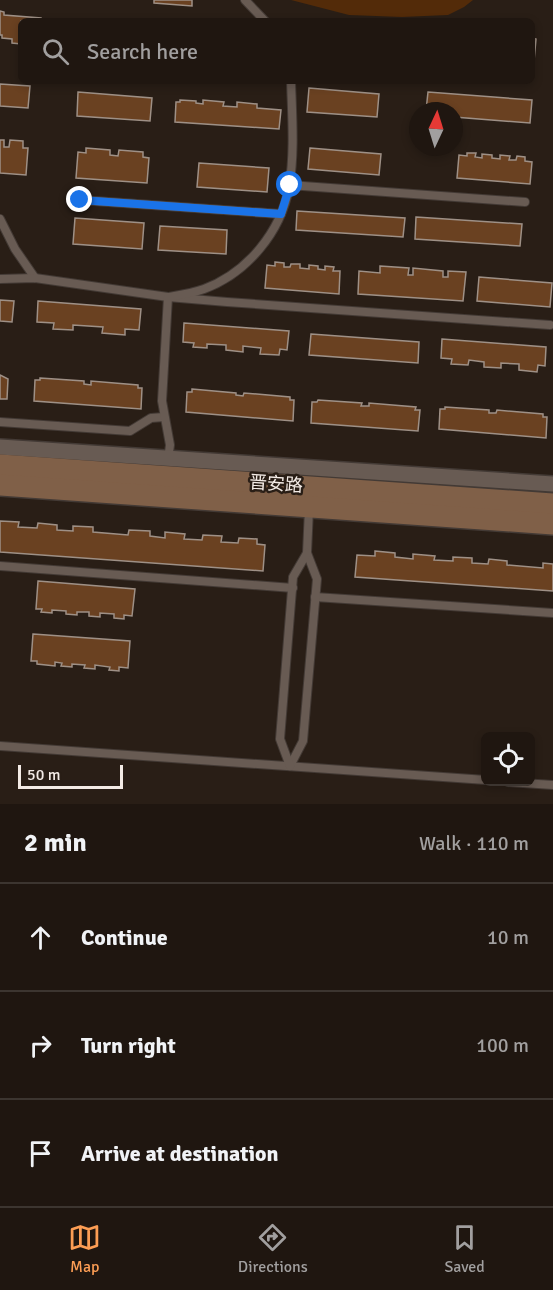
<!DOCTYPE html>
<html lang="en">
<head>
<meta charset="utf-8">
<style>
  :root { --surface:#1f1610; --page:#271f19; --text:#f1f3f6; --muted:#a19f9f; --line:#3c3530; --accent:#fc9d54 }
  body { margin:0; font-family:Signika,"Noto Sans SC",sans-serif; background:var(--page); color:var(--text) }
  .controls { position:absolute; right:18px; bottom:18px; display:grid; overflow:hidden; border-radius:9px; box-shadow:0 3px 9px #0003 }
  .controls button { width:54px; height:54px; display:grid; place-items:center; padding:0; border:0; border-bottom:2px solid var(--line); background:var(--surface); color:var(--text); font:30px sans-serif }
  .compass { position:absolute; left:409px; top:102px; width:54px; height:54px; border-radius:50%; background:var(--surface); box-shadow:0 3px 9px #0003; rotate:4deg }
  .scale { position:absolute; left:18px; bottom:15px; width:105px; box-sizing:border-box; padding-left:6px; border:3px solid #f3ebe6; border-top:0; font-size:16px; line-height:21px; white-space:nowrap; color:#f3ebe6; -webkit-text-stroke:4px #291e16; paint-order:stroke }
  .stop { position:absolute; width:18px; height:18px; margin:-14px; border:4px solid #1a73e8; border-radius:50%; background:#fff }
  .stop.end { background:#1a73e8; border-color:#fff; box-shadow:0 2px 6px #0008 }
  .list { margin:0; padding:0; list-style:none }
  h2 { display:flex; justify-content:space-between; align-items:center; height:78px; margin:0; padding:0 24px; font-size:26px }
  h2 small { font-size:20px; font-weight:400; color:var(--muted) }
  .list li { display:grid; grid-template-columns:39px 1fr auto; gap:18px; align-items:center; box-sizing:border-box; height:108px; padding:0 24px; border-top:2px solid var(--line) }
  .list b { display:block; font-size:22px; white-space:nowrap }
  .list em { font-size:20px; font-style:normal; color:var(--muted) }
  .icon { flex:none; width:33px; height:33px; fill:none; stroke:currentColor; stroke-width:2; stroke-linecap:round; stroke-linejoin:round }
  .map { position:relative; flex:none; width:553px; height:804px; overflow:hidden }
  .search { position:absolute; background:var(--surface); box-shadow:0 3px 9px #0003; left:18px; right:18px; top:18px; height:66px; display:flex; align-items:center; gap:15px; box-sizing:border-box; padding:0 21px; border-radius:9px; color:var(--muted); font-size:22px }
  .sheet { height:402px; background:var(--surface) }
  nav { display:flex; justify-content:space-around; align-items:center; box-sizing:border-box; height:84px; border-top:2px solid var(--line); background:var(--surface); font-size:16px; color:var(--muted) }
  nav a { display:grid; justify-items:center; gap:3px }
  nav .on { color:var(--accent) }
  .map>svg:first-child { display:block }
  .water { fill:#532b09 }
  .building { fill:#6a4121; stroke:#9e9086; stroke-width:1.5 }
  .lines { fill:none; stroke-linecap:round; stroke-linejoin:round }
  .lane-casing { stroke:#433a35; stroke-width:10 }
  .street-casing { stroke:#433a35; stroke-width:18 }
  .secondary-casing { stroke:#433a35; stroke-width:24 }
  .lane { stroke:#685b53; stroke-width:8 }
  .street { stroke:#685b53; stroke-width:15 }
  .secondary { stroke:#806048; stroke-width:21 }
  .route { stroke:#1a73e8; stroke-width:8 }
  .labels { text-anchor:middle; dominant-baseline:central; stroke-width:5; stroke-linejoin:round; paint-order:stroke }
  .street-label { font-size:18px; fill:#f3ebe6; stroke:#291e16 }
</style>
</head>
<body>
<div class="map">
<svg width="553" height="804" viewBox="0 0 553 804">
  <rect width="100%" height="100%" fill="#291e16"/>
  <path class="water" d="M291,0h182l-9,7 -16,8 -46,2 -53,-2z"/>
  <g class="building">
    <path d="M154,0h38v6l-38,-3z"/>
    <path d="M0,11l4,1v3l37,3v3h-20v23l-9,-1v-4l-10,-1v-3h-2z"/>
    <path d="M532,38l4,1 -2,22h-2z"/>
    <path d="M0,84l30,2 -2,22 -28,-2z"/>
    <path d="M309,88l70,6 -2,23 -70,-5z"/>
    <path d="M78,92l74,6 -2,23 -73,-5z"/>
    <path d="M428,92l104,8 -2,23 -76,-6v-6h-28z"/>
    <path d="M180,100l16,1v2l7,1v-4l21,2 -1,4 14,1v-5l20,2v4l24,2 -2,19 -104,-7 1,-20h4z"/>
    <path d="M0,140h4v7h5l1,-7 13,1v7h5l-2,27 -26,-2z"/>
    <path d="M86,148l24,2v5l8,1 1,-6 24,2v5l6,1 -2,25 -71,-5 2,-26 8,1z"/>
    <path d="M310,148l71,6 -2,21 -71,-6z"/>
    <path d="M467,153h9l-1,4 7,1v-4l10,1v3l8,1v-4l10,1 -1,4h7l1,-4 8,1v4l7,1 -2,22 -73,-6 2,-23 8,1z"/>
    <path d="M199,163l70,5 -2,24 -70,-5z"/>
    <path d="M297,211l108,7 -2,19 -107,-7z"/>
    <path d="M416,217l106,7 -2,22 -105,-7z"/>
    <path d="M75,218l69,5 -2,26 -69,-5z"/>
    <path d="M160,226l67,4 -1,24 -68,-4z"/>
    <path d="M275,262l9,1v4h6l1,-3h9v4l9,1v-4l9,1v3l7,1v-4l9,1 -1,4h7l-1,23 -74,-6 2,-23 8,1z"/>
    <path d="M380,266l29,2 -1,7h5v-7l30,3v6h5v-6l18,1 -3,29 -105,-7 1,-23 21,2z"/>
    <path d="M479,277l73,6 -2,24 -73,-6z"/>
    <path d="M0,300l14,1 -2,21 -12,-1z"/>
    <path d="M38,301l103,8 -2,21 -14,-1v6l-23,-2 1,-6 -30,-2v5l-20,-1 1,-6 -17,-1z"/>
    <path d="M184,323l105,8 -2,19 -7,-1 -1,6 -19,-1 1,-6 -18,-2v6l-17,-2v-5l-19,-1v4l-14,-1 1,-4 -11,-1z"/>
    <path d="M311,334l108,8 -1,21 -109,-8z"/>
    <path d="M442,339l104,8 -1,19 -7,-1 -1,7 -18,-2v-6l-18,-1v5l-17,-1v-5l-15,-2 -1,5 -17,-1 1,-5 -11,-1z"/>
    <path d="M0,375l8,4 -1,20h-7z"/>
    <path d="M40,378l44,3v3l7,1v-4l47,4v3h4l-1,21 -107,-8 1,-21h5z"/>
    <path d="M192,389l44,4v2l7,1 1,-3 46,4v3h4l-1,21 -107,-9 1,-20h5z"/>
    <path d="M318,400l44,3 -1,3h8v-3l47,4 -1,3h5l-2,21 -107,-8 1,-21h5z"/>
    <path d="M445,407l44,3v3h7l1,-3 46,4v3h4l-1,21 -107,-9 1,-20h5z"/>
    <path d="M0,521l19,1 -1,5 19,1 1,-5 19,2v5l16,1v-5l20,1v5l35,3 1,-5 21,1v5l15,2v-6l20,2 -1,5 18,1 1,-5 19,1 -1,6 17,1 1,-5 18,1v5l8,1 -2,26 -263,-19z"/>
    <path d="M375,551l20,2v4l18,2v-5l22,2 -1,4 19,1v-4l19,1v5l16,1 1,-5 18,2v4l36,3v-5l10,1v27l-198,-14 2,-22 18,1z"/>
    <path d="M38,581l97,8 -3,27 -8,-1v4l-10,-1v-4l-14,-1v4l-11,-1v-4h-12v3l-11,-1v-3l-14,-1v3l-11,-1 1,-3h-6z"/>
    <path d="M33,634l97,7 -2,27 -9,-1v4l-10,-1 1,-3 -15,-2v4l-11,-1 1,-3 -13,-1v3l-11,-1 1,-3 -7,-1v4l-18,-2v-3h-6z"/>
  </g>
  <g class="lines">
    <g class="lane-casing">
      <g id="lane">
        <path d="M245,0l20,21"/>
        <path d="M289,185l236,17"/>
        <path d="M80,200l201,14"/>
        <path d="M0,219l15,30 20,29"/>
        <path d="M0,279l35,-1 133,19 59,5 323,23"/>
        <path d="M0,422l130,9 21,-13 13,-1"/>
        <path d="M168,459l2,-14 -8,-44 6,-104c12,-2 25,-4 36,-8 43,-16 77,-57 85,-102 6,-34 3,-72 2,-106"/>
        <path d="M0,566l293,22"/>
        <path d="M315,597l238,16"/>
        <path d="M0,746l486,34"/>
        <path d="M290,766l13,-25 14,-162 -10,-26 2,-44"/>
        <path d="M290,766l-10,-27 13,-162 14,-24"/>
        <path d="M508,782l45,3"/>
      </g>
    </g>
    <g class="street-casing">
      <path id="street" d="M0,447l553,37"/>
    </g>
    <g class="secondary-casing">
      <g id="secondary">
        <path d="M0,465l553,39"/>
        <path d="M0,485l553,39"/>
      </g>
    </g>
    <use href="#lane" class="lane"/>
    <use href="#street" class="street"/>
    <use href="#secondary" class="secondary"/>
  </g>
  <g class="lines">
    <path class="route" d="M80,200l201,14 9,-29"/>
  </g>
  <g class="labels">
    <g class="street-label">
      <text transform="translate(276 484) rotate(4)">晋安路</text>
    </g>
  </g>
</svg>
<div class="controls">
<button><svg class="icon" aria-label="locate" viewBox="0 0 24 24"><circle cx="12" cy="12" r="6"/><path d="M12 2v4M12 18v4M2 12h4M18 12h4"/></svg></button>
</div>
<svg class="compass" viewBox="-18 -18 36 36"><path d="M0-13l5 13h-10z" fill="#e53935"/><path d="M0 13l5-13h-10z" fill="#a19f9f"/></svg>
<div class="scale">50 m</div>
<div class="stop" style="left:290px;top:185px"></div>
<div class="stop end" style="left:80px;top:200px"></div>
<div class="search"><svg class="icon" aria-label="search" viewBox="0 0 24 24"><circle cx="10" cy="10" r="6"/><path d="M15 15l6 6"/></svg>Search here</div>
</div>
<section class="sheet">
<h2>2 min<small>Walk · 110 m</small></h2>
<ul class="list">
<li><svg class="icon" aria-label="ahead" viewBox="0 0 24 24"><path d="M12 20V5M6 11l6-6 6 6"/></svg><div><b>Continue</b></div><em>10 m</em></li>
<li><svg class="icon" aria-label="right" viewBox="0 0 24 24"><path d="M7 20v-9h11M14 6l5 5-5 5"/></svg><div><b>Turn right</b></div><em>100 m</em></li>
<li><svg class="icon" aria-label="arrive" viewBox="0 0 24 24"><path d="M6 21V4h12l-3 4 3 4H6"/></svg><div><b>Arrive at destination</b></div></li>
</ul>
</section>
<nav>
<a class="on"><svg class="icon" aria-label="map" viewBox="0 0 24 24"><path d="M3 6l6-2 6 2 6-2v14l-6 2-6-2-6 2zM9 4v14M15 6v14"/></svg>Map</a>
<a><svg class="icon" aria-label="directions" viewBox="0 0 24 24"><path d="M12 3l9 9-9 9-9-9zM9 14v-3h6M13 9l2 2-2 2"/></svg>Directions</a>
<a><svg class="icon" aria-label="saved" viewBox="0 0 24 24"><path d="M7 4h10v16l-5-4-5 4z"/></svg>Saved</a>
</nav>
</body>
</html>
